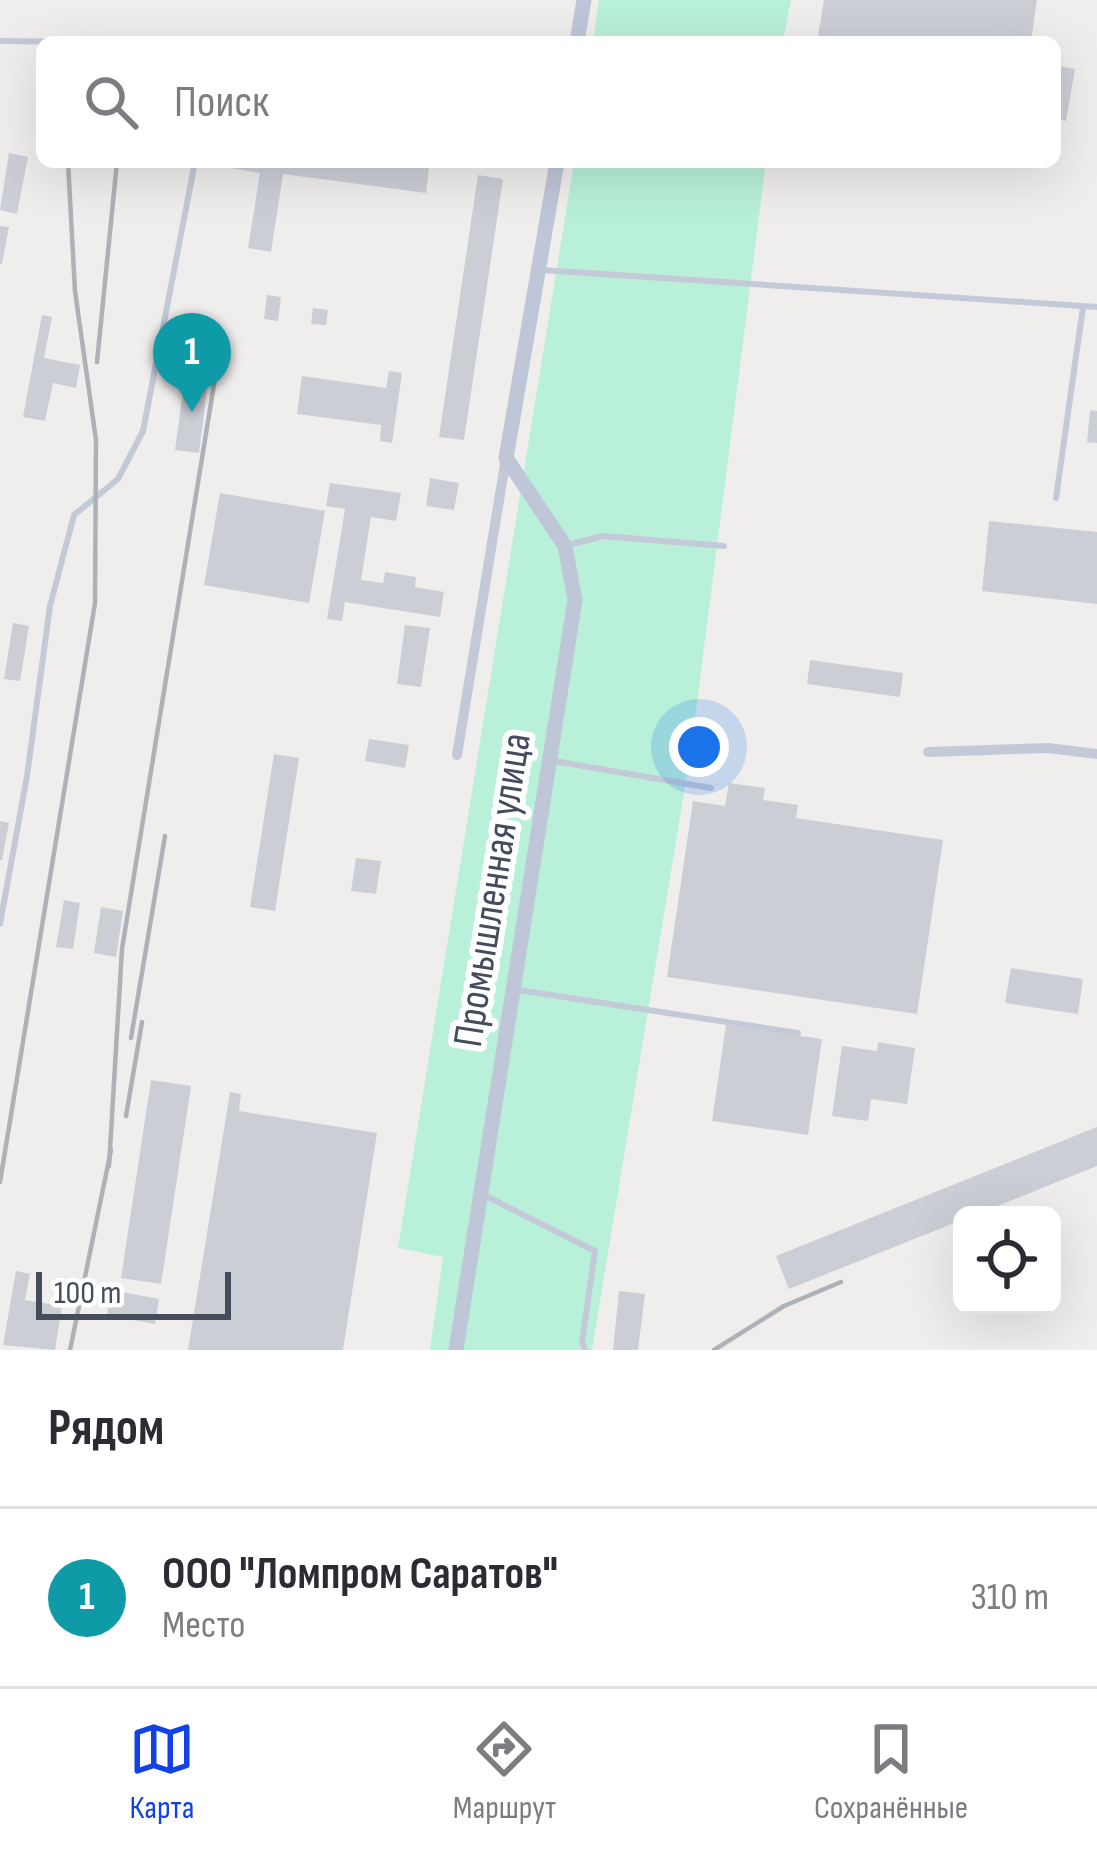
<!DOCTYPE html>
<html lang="ru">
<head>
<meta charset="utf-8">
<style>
  :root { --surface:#fff; --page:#f7f7f7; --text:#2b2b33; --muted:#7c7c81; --line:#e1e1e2; --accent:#1242e6 }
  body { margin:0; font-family:"Sofia Sans Condensed",sans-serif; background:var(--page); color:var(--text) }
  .controls { position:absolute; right:36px; bottom:36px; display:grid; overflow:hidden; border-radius:18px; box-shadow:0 12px 48px #0002 }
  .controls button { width:108px; height:108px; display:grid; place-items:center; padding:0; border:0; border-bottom:3px solid var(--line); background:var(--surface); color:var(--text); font:60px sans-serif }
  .scale { position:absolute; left:36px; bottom:30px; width:195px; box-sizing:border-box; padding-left:12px; border:6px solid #454c5c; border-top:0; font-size:33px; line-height:42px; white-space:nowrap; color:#454c5c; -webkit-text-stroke:9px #fff; paint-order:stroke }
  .you { position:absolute; left:699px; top:747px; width:42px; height:42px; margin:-30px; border:9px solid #fff; border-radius:50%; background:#1a73e8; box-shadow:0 0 0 18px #1a73e833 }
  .badge { display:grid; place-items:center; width:78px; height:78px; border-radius:50%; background:var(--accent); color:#fff; font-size:39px; font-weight:700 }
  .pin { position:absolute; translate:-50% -99px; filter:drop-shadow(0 3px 6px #0008) }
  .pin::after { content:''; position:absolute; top:63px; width:42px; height:36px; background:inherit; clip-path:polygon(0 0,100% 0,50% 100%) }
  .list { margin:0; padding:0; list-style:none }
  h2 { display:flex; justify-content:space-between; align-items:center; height:156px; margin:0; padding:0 48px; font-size:51px }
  h2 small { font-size:39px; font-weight:400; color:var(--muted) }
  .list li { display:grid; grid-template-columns:78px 1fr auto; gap:36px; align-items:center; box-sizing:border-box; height:180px; padding:0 48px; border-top:3px solid var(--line) }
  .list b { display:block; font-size:45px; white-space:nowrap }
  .list p { margin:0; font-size:39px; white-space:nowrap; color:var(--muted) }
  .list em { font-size:39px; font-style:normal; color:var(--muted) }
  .icon { flex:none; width:66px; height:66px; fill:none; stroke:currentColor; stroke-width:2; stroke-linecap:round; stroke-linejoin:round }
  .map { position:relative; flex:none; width:1097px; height:1350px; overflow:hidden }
  .search { position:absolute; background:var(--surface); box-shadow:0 12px 48px #0002; left:36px; right:36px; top:36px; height:132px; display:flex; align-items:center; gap:30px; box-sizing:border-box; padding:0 42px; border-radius:18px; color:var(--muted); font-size:45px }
  .sheet { height:336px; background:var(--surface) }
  nav { display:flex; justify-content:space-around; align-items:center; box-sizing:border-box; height:168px; border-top:3px solid var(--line); background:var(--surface); font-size:33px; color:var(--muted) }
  nav a { display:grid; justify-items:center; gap:6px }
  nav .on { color:var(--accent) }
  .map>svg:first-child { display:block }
  .green { fill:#b9f0da }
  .building { fill:#ccced6 }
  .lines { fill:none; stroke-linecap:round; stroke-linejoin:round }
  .lane { stroke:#c3c9d6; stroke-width:6 }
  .street { stroke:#c3c9d6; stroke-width:10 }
  .secondary { stroke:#bfc6d8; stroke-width:15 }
  .rail { stroke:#afb1b8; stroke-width:4.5 }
  .labels { text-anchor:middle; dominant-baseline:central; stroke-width:12; stroke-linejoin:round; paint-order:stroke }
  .street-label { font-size:42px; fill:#454c5c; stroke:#fff }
</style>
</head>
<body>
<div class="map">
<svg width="1097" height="1350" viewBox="0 0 1097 1350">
  <rect width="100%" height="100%" fill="#f0eeed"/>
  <g class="green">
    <path d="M599,0h192l-8,42h-190z"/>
    <path d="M574,162h192l-75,588 -99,600h-162l13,-93 -45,-9z"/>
  </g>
  <g class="building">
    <path d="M824,0h213l-6,42h-214z"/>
    <path d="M1055,65l20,4 -9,52 -11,-2z"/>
    <path d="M9,153l19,4 -11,57 -17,-4z"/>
    <path d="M217,162h166l46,6 -3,25 -143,-19 -12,78 -23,-4 12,-75 -43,-7z"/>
    <path d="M478,175l25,4 -39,261 -25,-3z"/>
    <path d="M0,226l9,1 -7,37h-2z"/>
    <path d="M267,295l14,2 -3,24 -14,-2z"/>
    <path d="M313,308l15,2 -2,15 -15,-1z"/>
    <path d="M42,315l10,2 -8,41 36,7 -4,23 -23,-5 -8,38 -22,-4z"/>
    <path d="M186,370l23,4 -10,79 -24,-3z"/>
    <path d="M389,371l13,2 -10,70 -12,-2 1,-16 -84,-11 5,-38 84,12z"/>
    <path d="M1090,410l7,1v32l-10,-1z"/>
    <path d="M430,478l29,5 -5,27 -28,-4z"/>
    <path d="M330,483l71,10 -5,28 -25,-4 -10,63 22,3 2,-11 31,5 -1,10 29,5 -4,25 -95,-15 -3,19 -15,-2 18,-110 -19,-3z"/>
    <path d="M220,493l105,18 -16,92 -105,-18z"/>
    <path d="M989,521l108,11v72l-115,-13z"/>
    <path d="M13,623l16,3 -9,55 -16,-2z"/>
    <path d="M405,625l25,3 -9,59 -24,-3z"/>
    <path d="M810,660l93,13 -3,24 -93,-13z"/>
    <path d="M369,739l40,6 -4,23 -40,-7z"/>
    <path d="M274,754l25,4 -24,153 -25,-4z"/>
    <path d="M729,783l36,5 -2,12 35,5 -2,13 147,22 -26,174 -250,-37 26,-176 32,5z"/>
    <path d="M0,821l9,2 -7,37h-2z"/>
    <path d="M356,858l25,3 -5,33 -25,-3z"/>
    <path d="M64,900l16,3 -7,46 -17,-2z"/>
    <path d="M101,907l22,4 -7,46 -22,-4z"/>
    <path d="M1011,968l72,11 -5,35 -73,-11z"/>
    <path d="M726,1025l96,14 -14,96 -96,-14z"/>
    <path d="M878,1042l37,6 -8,56 -36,-5 -3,22 -36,-5 10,-70 35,5z"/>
    <path d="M151,1080l40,6 -30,198 -40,-6z"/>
    <path d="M230,1092l11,2 -2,17 138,22 -34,217h-155z"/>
    <path d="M1097,1127v39l-122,49h-13v5l-173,69 -13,-33z"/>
    <path d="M16,1271l14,3 -5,26 37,6 -7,44 -52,-5z"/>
    <path d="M111,1290l48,9 -4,25 -48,-9z"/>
    <path d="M619,1291l26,3 -7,56h-25z"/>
  </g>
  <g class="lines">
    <g class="lane">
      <path d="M0,41l80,1"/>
      <path d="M542,270l555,37"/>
      <path d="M1056,498l27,-191"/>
      <path d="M568,545l35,-9 121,10"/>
      <path d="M554,761l157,27"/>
      <path d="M0,924l27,-148 23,-170 24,-91 44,-36 25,-48 52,-269"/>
      <path d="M518,990l280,43"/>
      <path d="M484,1195l111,56 -13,91 3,8"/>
    </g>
    <g class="street">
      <path d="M928,752l120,-4 49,6"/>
      <path d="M457,755l49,-297"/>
    </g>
    <g class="secondary">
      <path d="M577,42l7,-42"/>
      <path d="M456,1350l119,-750 -10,-54 -59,-88 51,-296"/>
    </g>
    <g class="rail">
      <path d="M97,362l20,-200"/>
      <path d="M131,1038l34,-202"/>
      <path d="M126,1116l16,-94"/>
      <path d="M109,1166l13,-217 96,-589"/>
      <path d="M0,1182l95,-579 1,-163 -21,-149 -7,-129"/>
      <path d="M70,1350l41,-200"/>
      <path d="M714,1350l70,-44 57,-24"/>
    </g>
  </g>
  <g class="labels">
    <g class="street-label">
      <text transform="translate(493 890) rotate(-81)">Промышленная улица</text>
    </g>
  </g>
</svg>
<div class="controls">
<button><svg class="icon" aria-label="locate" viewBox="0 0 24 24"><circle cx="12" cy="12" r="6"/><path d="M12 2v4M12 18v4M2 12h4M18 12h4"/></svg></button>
</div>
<div class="scale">100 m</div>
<div class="you"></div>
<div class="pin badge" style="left:192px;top:412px;background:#0f9aa8">1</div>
<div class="search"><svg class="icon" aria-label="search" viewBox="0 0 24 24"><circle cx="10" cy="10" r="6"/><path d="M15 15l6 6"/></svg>Поиск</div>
</div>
<section class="sheet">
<h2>Рядом<small></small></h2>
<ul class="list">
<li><span class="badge" style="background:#0f9aa8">1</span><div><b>ООО &quot;Ломпром Саратов&quot;</b><p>Место</p></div><em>310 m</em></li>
</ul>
</section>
<nav>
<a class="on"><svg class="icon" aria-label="map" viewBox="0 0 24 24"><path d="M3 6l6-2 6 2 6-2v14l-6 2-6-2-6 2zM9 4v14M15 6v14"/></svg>Карта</a>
<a><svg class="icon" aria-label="directions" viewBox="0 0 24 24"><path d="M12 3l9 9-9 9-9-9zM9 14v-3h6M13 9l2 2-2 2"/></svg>Маршрут</a>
<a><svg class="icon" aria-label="saved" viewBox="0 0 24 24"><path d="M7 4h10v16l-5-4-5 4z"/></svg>Сохранённые</a>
</nav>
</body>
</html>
